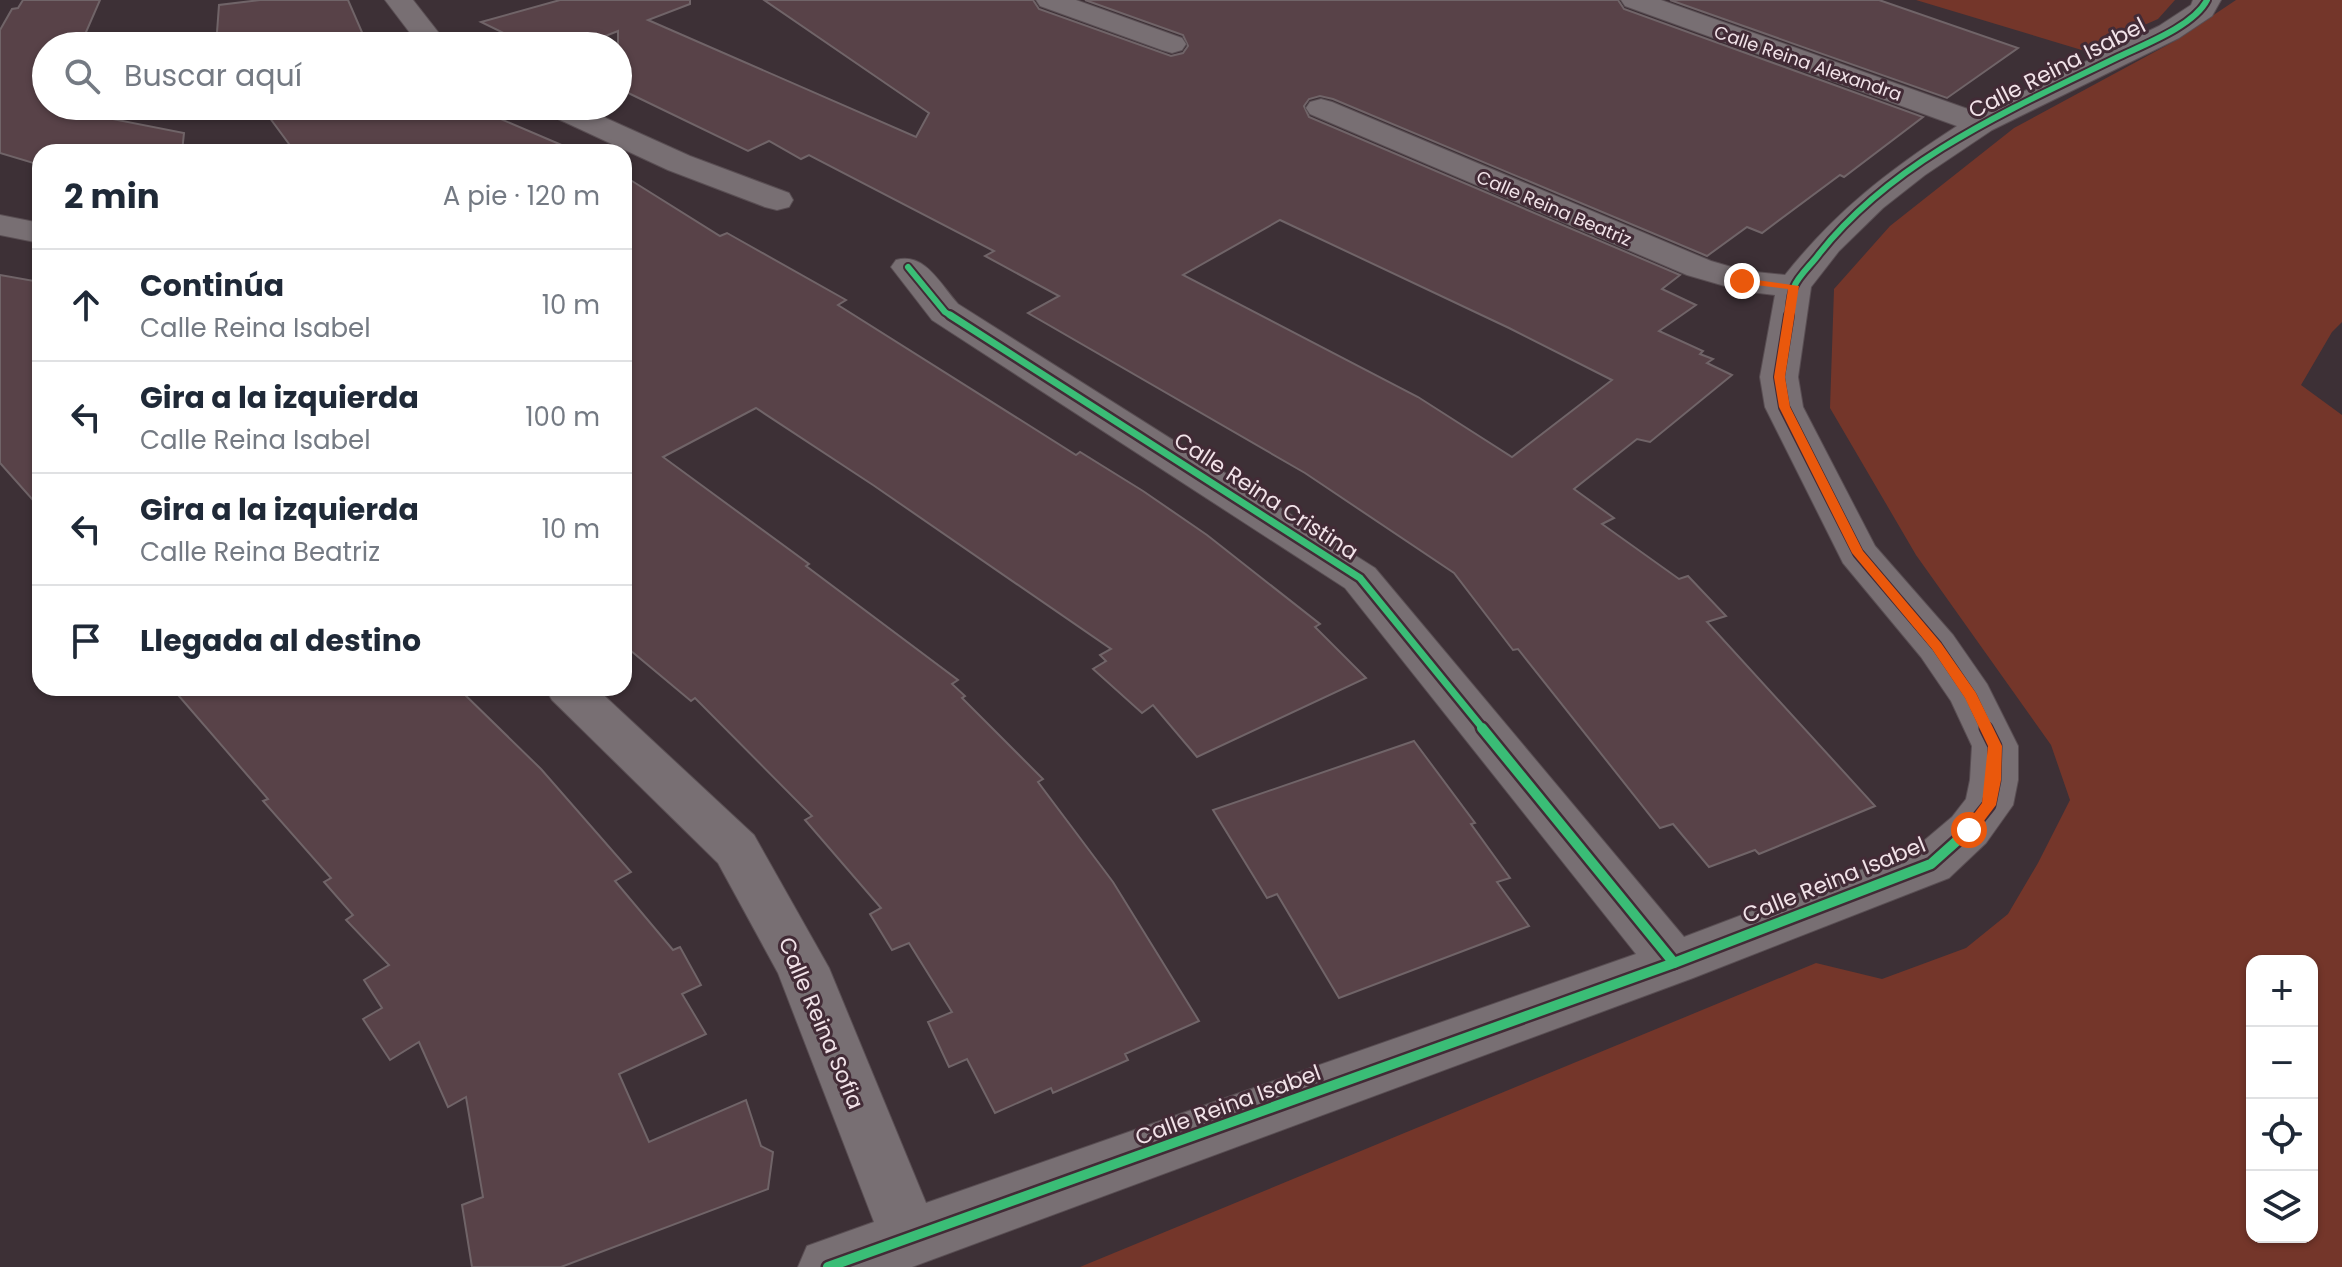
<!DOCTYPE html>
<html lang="es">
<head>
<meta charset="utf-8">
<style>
  :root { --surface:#fff; --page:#f2f2f3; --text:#1f2937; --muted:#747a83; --line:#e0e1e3 }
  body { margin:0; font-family:Poppins,sans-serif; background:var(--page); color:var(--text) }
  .controls { position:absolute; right:24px; bottom:24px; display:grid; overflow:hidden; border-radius:16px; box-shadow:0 2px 6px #0004 }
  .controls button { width:72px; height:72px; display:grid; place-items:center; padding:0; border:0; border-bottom:2px solid var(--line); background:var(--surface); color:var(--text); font:40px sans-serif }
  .stop { position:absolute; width:24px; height:24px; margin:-18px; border:6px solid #ea580c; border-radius:50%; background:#fff }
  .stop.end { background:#ea580c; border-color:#fff; box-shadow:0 2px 8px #0008 }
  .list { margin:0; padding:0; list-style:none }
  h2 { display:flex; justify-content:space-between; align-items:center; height:104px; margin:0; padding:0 32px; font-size:34px }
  h2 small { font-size:26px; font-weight:400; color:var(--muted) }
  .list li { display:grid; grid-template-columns:52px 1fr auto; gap:24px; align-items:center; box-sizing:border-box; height:112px; padding:0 32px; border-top:2px solid var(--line) }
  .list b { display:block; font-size:30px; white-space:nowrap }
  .list p { margin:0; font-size:26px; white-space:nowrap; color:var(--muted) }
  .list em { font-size:26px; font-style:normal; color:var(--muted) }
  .icon { flex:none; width:44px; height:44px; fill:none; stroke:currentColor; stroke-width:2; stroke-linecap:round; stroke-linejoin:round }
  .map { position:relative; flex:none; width:2342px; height:1267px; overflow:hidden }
  .search { position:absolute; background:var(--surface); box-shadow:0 2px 6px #0004; left:32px; top:32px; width:600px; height:88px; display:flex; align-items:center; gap:20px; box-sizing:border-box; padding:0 28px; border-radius:44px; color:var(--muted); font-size:30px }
  .panel { position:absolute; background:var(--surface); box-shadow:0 2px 6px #0004; left:32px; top:144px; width:600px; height:552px; border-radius:24px }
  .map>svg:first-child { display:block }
  .green { fill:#74362a; fill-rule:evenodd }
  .building { fill:#584248; stroke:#706468; stroke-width:2; fill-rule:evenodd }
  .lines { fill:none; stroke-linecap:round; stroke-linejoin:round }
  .minor-casing { stroke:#594e53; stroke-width:2 }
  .minor { fill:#786f73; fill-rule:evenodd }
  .cycleway-far2-casing { stroke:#422b36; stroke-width:10 }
  .cycleway-far1-casing { stroke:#422b36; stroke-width:12 }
  .cycleway-casing { stroke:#422b36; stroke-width:15 }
  .cycleway-far2 { stroke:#3abd76; stroke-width:6 }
  .cycleway-far1 { stroke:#3abd76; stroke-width:7 }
  .cycleway { stroke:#3abd76; stroke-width:10 }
  .route { fill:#ea580c }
  .labels { text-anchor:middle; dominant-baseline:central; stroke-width:6; stroke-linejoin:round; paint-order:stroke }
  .far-street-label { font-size:18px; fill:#f1e2e8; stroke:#422b36 }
  .street-label { font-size:22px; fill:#f1e2e8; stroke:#422b36 }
</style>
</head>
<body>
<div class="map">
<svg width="2342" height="1267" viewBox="0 0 2342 1267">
  <rect width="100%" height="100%" fill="#3d3036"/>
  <g class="green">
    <path d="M1916,0h259l-17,19 -73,32z"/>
    <path d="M2236,0h106v322l-10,10 -31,53 41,30v852h-1262l736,-304 66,16 84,-31 42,-34 30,-51 32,-63 -19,-55 -135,-190 -86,-147 4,-119 56,-63 124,-98 159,-86zM2252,961h60v276h-60z"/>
  </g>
  <g class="building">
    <path d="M23,0h77l-20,46h-34v60l138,27 -2,19h-142v13l-40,-12v-123l12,-21 6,-1z"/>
    <path d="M260,0h88l20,46h-152l3,-41z"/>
    <path d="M560,0h130v4l-42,16 268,117 13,-24 -165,-113h269l6,9 132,47 12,-3 5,-7 -5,-11 -98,-35h533l6,9 299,108 -79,60 -4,-2 -78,58 -15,-6 -40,29 -374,-157 -13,-3 -11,3 -5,7 5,11 371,158 -18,14 34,16 -37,26 44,20 -3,3 13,5 -6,4 25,12 -82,67 -13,-3 -63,50 40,29 -12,6 77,55 9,-3 38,40 -19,6 168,184 -116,48 -4,-4 -46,17 -36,-43 -13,4 -142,-179 -5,1 -59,-77 -149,-100 -277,-160 31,-17 -74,-40 9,-5 -185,-96 -8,4 -32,-18 -21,10 -130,-63v-57l-38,15h-50l-49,-24zM1280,220l229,108 103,52 -100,77 -94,-60 -235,-122z"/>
    <path d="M1670,0h209l139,48 -71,50z"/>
    <path d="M261,106h134l3,8 19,-8h53l108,46h-283z"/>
    <path d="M624,176l96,60 7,-3 119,67 -8,5 238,150 4,-3 63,39 64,44 113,89 -5,3 51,51 -169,79 -44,-52 -11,8 -49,-44 13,-8 -6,-6 11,-6 -238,-164 -117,-77 -93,49 146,107 -3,2 152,114 -6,4 13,12 -3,2 81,81 -5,3 75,100 86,139 -74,33 3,6 -75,33 -2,-5 -56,25 -28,-54 -18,8 -21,-45 24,-10 -43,-69 -17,7 -22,-36 11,-6 -76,-88 7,-4 -117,-118 -4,3 -67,-56z"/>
    <path d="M0,275l40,7v226l-40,-45z"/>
    <path d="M172,688h286l83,81 90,103 -16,9 58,69 7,-3 21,38 -19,9 24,40 -87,40 30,68 97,-42 15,46 12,6 -5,37 -207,78h-89l-10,-62 21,-8 -17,-100 -18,10 -29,-65 -29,18 -27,-41 19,-11 -18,-28 25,-15 -43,-45 7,-5 -29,-33 7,-4 -68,-77 5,-2z"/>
    <path d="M1414,741l61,82 -4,1 39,54 -13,4 32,44 -190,72 -62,-104 -10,4 -54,-88z"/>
  </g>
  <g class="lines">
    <g class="minor-casing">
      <g id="minor">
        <path d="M385,0h28l36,46h-29z"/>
        <path d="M1036,0h40l106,38 4,6 -4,6 -10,3 -10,-3 -122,-44z"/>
        <path d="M1621,0h40l318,113 180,-87 32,-21 2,-5h28l-9,16 -33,22 -187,92 -67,45 -42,33 -44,43 -28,36 -13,90 5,30 72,139 78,89 34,49 31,62v34l-5,25 -27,38 -37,35 -256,100 -781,289h-114l9,-21 67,-24 -96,-249 -60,-110 -166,-163 -7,-12h51l158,147 75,133 97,235 710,-249 -291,-366 -413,-268 -41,-53 5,-7c29,-8 44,24 62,44l417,264 309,369 229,-87 39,-33 14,-18 4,-19 2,-34 -21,-45 -30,-44 -78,-94 -78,-156 -5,-30 15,-82 -33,-4 -55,-16 -377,-161 -4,-6 4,-6 11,-3 11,3 379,159 34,10 40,4c51,-64 104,-105 172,-149l-332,-120z"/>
        <path d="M539,106h40l111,50 99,37 4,7 -4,7 -12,3 -12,-3 -97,-37 -125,-58z"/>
        <path d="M0,215l40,8v20l-40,-8z"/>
      </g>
    </g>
    <use href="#minor" class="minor"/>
    <g class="cycleway-far2-casing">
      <g id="cycleway-far2">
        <path d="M908,267l37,45 8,5"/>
        <path d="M1789,317c1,-9 1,-21 5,-30 4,-11 18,-23 25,-33 75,-95 192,-145 297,-196 27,-13 78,-32 91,-58"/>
      </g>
    </g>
    <g class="cycleway-far1-casing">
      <g id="cycleway-far1">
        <path d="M950,315l410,263 124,152"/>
        <path d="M1789,315l-10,62 5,30 74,146 79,93 34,50 16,34"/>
      </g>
    </g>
    <g class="cycleway-casing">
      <g id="cycleway">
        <path d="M1482,728l192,235"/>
        <path d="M828,1267l846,-304 257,-99 38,-34 20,-25 5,-25 1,-34 -9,-18"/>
      </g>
    </g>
    <use href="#cycleway-far2" class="cycleway-far2"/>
    <use href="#cycleway-far1" class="cycleway-far1"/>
    <use href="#cycleway" class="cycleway"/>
  </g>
  <path class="route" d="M1742,278l57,8 -14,91 5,30 73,144 78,92 35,50 26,53 -1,34 -5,25 -22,29h-10l-2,-4 20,-27 6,-57 -23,-48 -33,-49 -80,-96 -73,-146 -5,-30 14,-88 -49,-6v-4z"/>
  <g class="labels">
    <g class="far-street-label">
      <text transform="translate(1808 63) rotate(19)">Calle Reina Alexandra</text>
      <text transform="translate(1554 208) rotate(23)">Calle Reina Beatriz</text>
    </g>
    <g class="street-label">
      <text transform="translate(2057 68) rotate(-27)">Calle Reina Isabel</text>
      <text transform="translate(1266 496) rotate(33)">Calle Reina Cristina</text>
      <text transform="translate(1834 880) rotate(-22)">Calle Reina Isabel</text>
      <text transform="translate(821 1023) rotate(67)">Calle Reina Sofia</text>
      <text transform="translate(1228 1105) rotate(-20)">Calle Reina Isabel</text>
    </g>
  </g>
</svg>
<div class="controls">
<button>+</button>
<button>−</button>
<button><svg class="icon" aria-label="locate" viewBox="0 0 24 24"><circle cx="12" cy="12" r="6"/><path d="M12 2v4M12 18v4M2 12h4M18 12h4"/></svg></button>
<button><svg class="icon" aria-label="layers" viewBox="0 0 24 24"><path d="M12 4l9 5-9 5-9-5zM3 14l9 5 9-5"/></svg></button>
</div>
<div class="stop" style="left:1969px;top:830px"></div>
<div class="stop end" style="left:1742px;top:281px"></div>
<div class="search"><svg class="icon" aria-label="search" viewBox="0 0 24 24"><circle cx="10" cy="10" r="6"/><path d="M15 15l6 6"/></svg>Buscar aquí</div>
<section class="panel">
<h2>2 min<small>A pie · 120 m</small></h2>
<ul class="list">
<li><svg class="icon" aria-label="ahead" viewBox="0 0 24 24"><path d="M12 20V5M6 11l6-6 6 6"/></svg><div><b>Continúa</b><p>Calle Reina Isabel</p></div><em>10 m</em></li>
<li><svg class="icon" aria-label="left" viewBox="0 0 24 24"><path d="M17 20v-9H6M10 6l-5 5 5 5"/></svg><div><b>Gira a la izquierda</b><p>Calle Reina Isabel</p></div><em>100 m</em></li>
<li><svg class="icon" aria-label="left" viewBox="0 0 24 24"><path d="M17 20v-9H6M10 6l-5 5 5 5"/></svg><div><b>Gira a la izquierda</b><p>Calle Reina Beatriz</p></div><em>10 m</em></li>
<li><svg class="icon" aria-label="arrive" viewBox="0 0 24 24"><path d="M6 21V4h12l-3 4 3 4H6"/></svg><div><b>Llegada al destino</b></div></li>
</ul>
</section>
</div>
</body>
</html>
